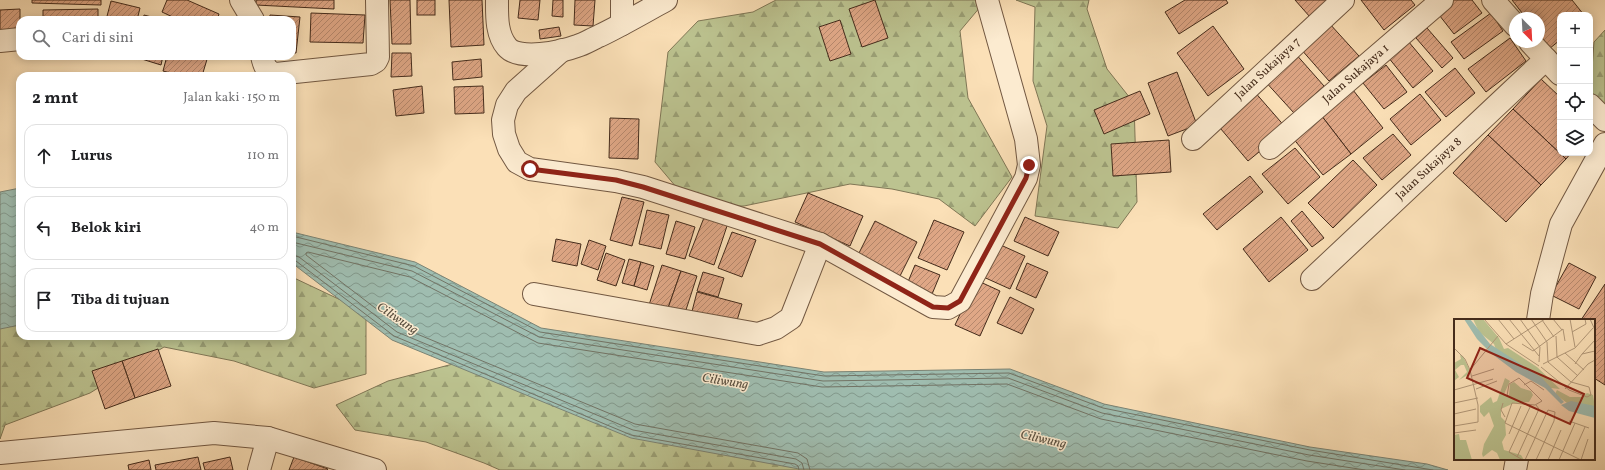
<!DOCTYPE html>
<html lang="id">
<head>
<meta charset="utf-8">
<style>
  :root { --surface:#fff; --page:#f2f2f2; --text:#202124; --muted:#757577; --line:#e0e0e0 }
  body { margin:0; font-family:Vollkorn,serif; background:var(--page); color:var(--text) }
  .controls { position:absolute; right:12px; top:12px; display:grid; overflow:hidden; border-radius:8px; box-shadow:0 2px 10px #0003 }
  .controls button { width:36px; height:36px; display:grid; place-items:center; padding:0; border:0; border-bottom:1px solid var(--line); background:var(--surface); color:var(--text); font:20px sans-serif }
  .compass { position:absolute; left:1509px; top:12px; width:36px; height:36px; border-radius:50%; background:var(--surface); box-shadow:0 2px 10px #0003; rotate:156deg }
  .stop { position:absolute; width:12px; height:12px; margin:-9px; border:3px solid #8f2418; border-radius:50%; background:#fff }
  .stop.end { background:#8f2418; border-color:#fff; box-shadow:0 1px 4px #0008 }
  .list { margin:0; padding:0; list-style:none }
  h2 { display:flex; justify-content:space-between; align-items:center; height:52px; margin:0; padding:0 16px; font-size:17px }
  h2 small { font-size:13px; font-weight:400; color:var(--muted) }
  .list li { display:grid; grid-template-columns:26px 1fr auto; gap:12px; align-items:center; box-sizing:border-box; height:64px; margin:0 8px 8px; padding:0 8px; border:1px solid var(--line); border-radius:12px }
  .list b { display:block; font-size:15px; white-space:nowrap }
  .list em { font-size:13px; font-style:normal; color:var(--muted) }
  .icon { flex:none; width:22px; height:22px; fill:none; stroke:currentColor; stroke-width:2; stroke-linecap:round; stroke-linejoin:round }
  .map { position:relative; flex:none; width:1605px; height:470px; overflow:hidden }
  .search { position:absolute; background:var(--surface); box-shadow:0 2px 10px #0003; left:16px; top:16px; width:280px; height:44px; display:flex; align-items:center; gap:10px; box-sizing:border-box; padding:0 14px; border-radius:12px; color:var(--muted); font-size:15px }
  .panel { position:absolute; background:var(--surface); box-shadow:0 2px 10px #0003; left:16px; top:72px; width:280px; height:268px; border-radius:12px }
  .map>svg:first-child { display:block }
  .forest { fill:url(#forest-firs); stroke:#807756 }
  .water { fill:url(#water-waves); stroke:#7b8374 }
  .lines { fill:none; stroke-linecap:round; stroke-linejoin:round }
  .shore { stroke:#727466; stroke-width:1 }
  .building { fill:url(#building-hatch); stroke:#442b1b }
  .street-casing { stroke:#725842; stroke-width:24 }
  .street { stroke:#fcebd0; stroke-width:22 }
  .route { stroke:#8f2418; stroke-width:5 }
  .labels { text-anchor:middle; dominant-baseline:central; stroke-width:3; stroke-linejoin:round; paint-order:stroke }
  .street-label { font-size:12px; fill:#442b1b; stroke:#fcebd0 }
  .water-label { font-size:13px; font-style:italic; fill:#5b5040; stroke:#fcebd0 }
  .inset-road { fill:none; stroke:#b29879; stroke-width:1 }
  .view { fill:#8f2418; fill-opacity:0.15; stroke:#8f2418; stroke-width:2 }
  .inset-edge { fill:none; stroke:#442b1b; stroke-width:2 }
</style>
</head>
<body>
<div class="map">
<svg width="1605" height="470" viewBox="0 0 1605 470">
  <defs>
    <pattern id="forest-firs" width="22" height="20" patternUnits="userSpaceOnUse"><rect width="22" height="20" fill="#bcc390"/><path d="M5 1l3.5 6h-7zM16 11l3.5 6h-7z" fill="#9a9f75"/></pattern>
    <pattern id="water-waves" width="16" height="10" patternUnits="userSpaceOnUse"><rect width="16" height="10" fill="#9fbdb0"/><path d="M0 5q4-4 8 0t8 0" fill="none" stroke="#839a8e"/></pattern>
    <pattern id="building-hatch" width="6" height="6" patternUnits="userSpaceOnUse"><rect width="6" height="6" fill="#dfa786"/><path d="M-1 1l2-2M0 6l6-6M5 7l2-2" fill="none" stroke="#b6886d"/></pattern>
  </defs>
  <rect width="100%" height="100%" fill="#fbe0b7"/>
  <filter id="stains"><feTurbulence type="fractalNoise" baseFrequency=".005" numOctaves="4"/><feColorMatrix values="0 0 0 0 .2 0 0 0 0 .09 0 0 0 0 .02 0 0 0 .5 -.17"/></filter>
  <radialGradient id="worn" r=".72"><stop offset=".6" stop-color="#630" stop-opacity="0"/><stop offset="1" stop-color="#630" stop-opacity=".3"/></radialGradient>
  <g class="forest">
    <path d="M776,0h210l-26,31 8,67 44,79 -37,49 -36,-27 -47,-10 -42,-5 -106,22 -51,1 -38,-45 13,-110 30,-31 55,-9z"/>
    <path d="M1016,0h73l-2,9 20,60 27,34 3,99 -19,26 -83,-12 12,-90 -14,-45 2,-74z"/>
    <path d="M1605,30v79l-15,-14 4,-53z"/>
    <path d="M292,277l74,35v62l-52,14 -80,-27 -70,-14 -74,46 -85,32 -5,14v-111l20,-6v14h272z"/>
    <path d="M472,359l589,111h-561l-16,-7 -58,-21 -71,-12 -19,-25 52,-24z"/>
  </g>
  <g class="water">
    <path d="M20,188v137l-20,4v-137z"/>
    <path d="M292,232l123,30 126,66 283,44 186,-3 94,35 206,43 117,17 21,6 -649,-1 -168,-31 -239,-98 -100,-77z"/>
  </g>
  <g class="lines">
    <g class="shore">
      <path d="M292,236l122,30 126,66 284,44 185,-3 94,35 207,42 123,20"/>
      <path d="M292,242l120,29 127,66 284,44 185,-3 94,35 207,42 96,15"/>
      <path d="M292,255l7,2 98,75 236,98 163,29 6,4 2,7"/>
      <path d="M292,260l4,1 98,75 237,99 164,29 3,2 1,4"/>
      <path d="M810,470l-3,-11 -9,-6 -163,-29 -235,-97 -94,-72v-2l2,-1 102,25 128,66 284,44 185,-3 94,35 206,42 58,9"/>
    </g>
  </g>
  <g class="building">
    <path d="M32,0h69v5l-69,-2z"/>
    <path d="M167,0h20l32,14 -2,6h-38l-17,-8z"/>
    <path d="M256,0h78v9l-78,-4z"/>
    <path d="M390,0h20l1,44h-19z"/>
    <rect x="417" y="0" width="18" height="15"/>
    <path d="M449,0h33l2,45 -33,2z"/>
    <path d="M520,0h20l-2,20 -20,-2z"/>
    <path d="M553,0h10v17l-11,-1z"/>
    <path d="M575,0h20l-2,26 -19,-1z"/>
    <path d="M875,0l13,38 -26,9 -13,-38z"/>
    <path d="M1185,0h41l2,3 -49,31 -14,-22z"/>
    <path d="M1295,0h34l-19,17z"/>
    <path d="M1361,0h50l4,5 -31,25z"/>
    <path d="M1452,0h20l10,13 -28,21 -18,-23z"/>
    <path d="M1512,0h60l12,15h-24v25l-11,9 -10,-13v-18h-13z"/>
    <path d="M111,1l29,7 -3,12h-31z"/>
    <path d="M20,9v30l-20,1v-30z"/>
    <path d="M98,9v11h-55v-10z"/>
    <path d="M311,13l54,2 -2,28 -53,-1z"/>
    <path d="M1491,13l12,18 -39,28 -13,-17z"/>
    <path d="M144,15l19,5h-20z"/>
    <path d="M270,15l30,2 -4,36h-4v-33h-23z"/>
    <path d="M840,20l11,34 -21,7 -11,-34z"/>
    <path d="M1329,23l30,33 -30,25 -29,-33z"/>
    <path d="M1213,26l31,43 -36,27 -31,-43z"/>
    <path d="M559,27l2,9 -21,3 -1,-9z"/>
    <path d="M1427,28l26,30 -11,10 -26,-30z"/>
    <path d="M1510,38l16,23 -40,31 -18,-23z"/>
    <path d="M1408,41l25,30 -20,17 -25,-31z"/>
    <path d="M1294,52l30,34 -30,27 -31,-34z"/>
    <path d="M392,53h19l1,23 -21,1z"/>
    <path d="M132,56h31l-2,9z"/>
    <path d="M167,56h41l-6,20h-20l-19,-5z"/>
    <path d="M481,59l1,18 -29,3 -1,-18z"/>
    <path d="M1386,65l21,27 -23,17 -21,-26z"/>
    <path d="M1455,68l20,25 -29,24 -21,-25z"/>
    <path d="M1177,72l20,53 -29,11 -20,-53z"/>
    <path d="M1541,79l19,18v56h11l-5,6 -53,-50z"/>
    <path d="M422,86l2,27 -28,3 -3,-26z"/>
    <path d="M483,86l1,27 -29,1 -1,-27z"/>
    <path d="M1253,90l34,39 -39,32 -33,-39z"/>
    <path d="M1353,90l30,38 -32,26 -30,-39z"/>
    <path d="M1140,91l10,23 -46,20 -10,-24z"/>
    <path d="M1420,94l21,26 -30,25 -21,-26z"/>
    <path d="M1513,109l53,50 -25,26 -53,-50z"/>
    <path d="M1321,115l30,39 -28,21 -31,-38z"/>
    <path d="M610,118l29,1 -1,40 -29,-1z"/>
    <path d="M1393,134l18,21 -29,25 -19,-22z"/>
    <path d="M1488,135l53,50 -35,37 -53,-49z"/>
    <path d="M1169,140l2,32 -58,4 -2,-32z"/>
    <path d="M1295,148l25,29 -32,27 -26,-30z"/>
    <path d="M1353,160l24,25 -44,43 -25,-25z"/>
    <path d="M1250,176l13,16 -46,38 -14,-16z"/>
    <path d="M808,193l55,23 -13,30 -55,-24z"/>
    <path d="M622,197l22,5 -12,44 -22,-6z"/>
    <path d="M647,210l22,5 -8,34 -22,-5z"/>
    <path d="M1302,211l22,27 -12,9 -21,-26z"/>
    <path d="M705,215l23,8 -14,42 -25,-9z"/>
    <path d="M1025,217l34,15 -11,24 -34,-15z"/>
    <path d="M1281,217l27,33 -39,32 -26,-33z"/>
    <path d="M934,220l30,12 -17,38 -29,-12z"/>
    <path d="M676,221l19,6 -10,32 -19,-5z"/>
    <path d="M875,221l42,21 -20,40 -42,-21z"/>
    <path d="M732,232l24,8 -14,37 -24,-9z"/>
    <path d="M556,239l25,5 -4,22 -25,-5z"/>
    <path d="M589,240l17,6 -8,24 -17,-6z"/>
    <path d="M994,242l31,14 -15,33 -31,-14z"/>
    <path d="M606,253l19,7 -9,26 -19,-6z"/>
    <path d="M629,259l12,3 -7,24 -12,-3z"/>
    <path d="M641,262l13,4 -7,24 -13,-4z"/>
    <path d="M1027,263l21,9 -12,26 -20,-9z"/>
    <path d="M1569,263l27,14 -17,32 -28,-14z"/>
    <path d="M662,265l19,6 -14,40 -18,-6z"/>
    <path d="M915,265l25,10 -10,24 -25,-10z"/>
    <path d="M681,271l16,5 -13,40 -17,-5z"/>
    <path d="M703,272l21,6 -6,19 -21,-6z"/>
    <path d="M976,280l24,11 -20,45 -25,-11z"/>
    <path d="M1605,284v101l-11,-7v-58h-13z"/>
    <path d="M697,292l45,12 -7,23 -45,-8z"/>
    <path d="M1010,297l24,12 -12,25 -25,-11z"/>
    <path d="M158,349l13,37 -36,12 -13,-37z"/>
    <path d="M122,361l13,37 -30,11 -13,-38z"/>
    <path d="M198,457l3,13h-45l-1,-5z"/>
    <path d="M230,457l3,13h-28l-2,-7z"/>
    <path d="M294,457l34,12 -1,1h-38z"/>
    <path d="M149,460l2,10h-22l-1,-5z"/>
  </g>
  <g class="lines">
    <g class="street-casing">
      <g id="street">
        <path d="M241,0l12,20"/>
        <path d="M497,0c0,15 -1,34 10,47 12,14 54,5 70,-1 7,-2 15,-7 22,-10 23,-11 45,-24 67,-36"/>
        <path d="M622,0v24"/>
        <path d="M1493,0l22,25"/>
        <path d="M0,41l20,-2"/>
        <path d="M1530,42l30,32"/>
        <path d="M562,50l-46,41 -9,14 -4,15 1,14 5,15 8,13 13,7 86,12 27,6 177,57 113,63 15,1 12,-7 66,-123 3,-13 -3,-26 -39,-139"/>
        <path d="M262,56c2,9 4,16 14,18l95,-10 5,-3 2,-4 -1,-57"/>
        <path d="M1590,105l15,15"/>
        <path d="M1193,139l150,-139"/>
        <path d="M1270,148l172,-148"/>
        <path d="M1312,279l234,-220"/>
        <path d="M534,294l224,40 18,-6 15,-10 29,-74"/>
        <path d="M1538,320l4,-26 19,-70 44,-80"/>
        <path d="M0,453l214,-20 54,5 107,32"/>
        <path d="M259,470l9,-32"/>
        <path d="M1515,470l2,-11"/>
      </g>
    </g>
    <use href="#street" class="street"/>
  </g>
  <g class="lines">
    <path class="route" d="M530,169l86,11 27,7 177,57 113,63 15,1 12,-7 66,-123 3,-13"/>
  </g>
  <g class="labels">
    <g class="street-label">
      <text transform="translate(1268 69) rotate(-43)">Jalan Sukajaya 7</text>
      <text transform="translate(1356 74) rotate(-41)">Jalan Sukajaya 1</text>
      <text transform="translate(1429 169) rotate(-43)">Jalan Sukajaya 8</text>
    </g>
    <g class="water-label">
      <text transform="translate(397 319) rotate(34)">Ciliwung</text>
      <text transform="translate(725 382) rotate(9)">Ciliwung</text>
      <text transform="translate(1043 440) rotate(13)">Ciliwung</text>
    </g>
  </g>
  <g transform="translate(1454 319)">
    <rect width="141" height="141" fill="#fbe0b7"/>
    <path d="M5,115l1,6h6l6,20h-18v-25z" fill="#bcc390"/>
    <path d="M19,0h10l16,19 5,11 4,-1 29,19 23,22 -10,-1 -54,-38 -2,-6 -15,-12zM6,36l3,1 8,17 -12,7 8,-8 -3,-7h-3l-6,5 4,7 -5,4v-18l7,-4zM51,59l5,3 -6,13 2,2 3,-1 1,-11 4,-2 7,6 10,3 2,4 -4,7 -15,1 -13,6v8l4,4 1,14 -4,7 2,8 17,5 3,5h-24l-3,-7 -5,-3 -9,7 -1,-3 2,-10 10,-18 -5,-14 -5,5 -4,-5v-6l11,-9 2,6 4,-2zM103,71l13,7h12l5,-4 6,2 2,12 -28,-4 -12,-9z" fill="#bcc390"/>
    <path d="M10,0h6l20,25 52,34 22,24 -3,2 -16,-16 -29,-16 -24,-18 -15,-15zM117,82l24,5v12l-26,-7 -8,-6z" fill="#9fbdb0"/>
    <path class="inset-road" d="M30,0l22,25 33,22M44,0l16,20M55,0l30,37M66,0l20,28M77,0l16,23 1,20 23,20 18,5 2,8 -4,2 -18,-7 -28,-23M99,0l9,11M116,0l5,28M136,0l5,11M88,1l12,17M118,13l14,-8 -1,-5M102,17l1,21 21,19M52,25l39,-25M68,25l11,7 30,-22 2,12M0,29l11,11 5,11 8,35v17l-24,4M111,34l19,17M128,35l13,-14M85,43l1,-15M89,45l32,-16 18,-20M121,45l7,-10 13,-3M16,51l28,-34M18,57l22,-7M70,66l7,-4 13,9M22,70l21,-8M111,70l23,-25 7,-4M0,71l39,-11M53,77l2,-12 10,-6 23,23 -7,4 -23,-2 -7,20 76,37M0,84l24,-5M49,84l-2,7 4,7M0,95l22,-5M115,102l20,7M0,114l22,-3M55,115l12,-28M119,135l12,-27M63,138l22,-48 -3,-4M69,141l-14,-8 22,-47M71,141l23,-50 7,2 -1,9 -18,39M94,141l13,-30M105,141l16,-37M127,141l7,-21"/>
    <path class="view" d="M26,29l104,46 -14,30 -103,-46z"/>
    <rect width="141" height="141" class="inset-edge"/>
  </g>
  <rect width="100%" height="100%" filter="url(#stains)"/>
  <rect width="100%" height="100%" fill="url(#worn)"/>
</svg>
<div class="controls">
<button>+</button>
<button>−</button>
<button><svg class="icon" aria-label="locate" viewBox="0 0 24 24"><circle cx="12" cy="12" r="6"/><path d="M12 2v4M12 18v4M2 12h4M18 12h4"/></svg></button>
<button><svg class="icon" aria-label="layers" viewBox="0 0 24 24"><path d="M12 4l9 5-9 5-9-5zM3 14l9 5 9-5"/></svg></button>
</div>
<svg class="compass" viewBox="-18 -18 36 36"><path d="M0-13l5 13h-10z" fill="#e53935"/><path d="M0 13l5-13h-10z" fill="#757577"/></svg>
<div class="stop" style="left:530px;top:169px"></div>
<div class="stop end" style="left:1029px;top:165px"></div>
<div class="search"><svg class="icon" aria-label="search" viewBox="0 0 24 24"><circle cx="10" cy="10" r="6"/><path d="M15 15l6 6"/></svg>Cari di sini</div>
<section class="panel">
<h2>2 mnt<small>Jalan kaki · 150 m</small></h2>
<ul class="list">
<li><svg class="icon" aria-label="ahead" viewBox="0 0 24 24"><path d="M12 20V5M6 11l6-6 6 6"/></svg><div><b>Lurus</b></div><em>110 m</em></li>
<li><svg class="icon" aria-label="left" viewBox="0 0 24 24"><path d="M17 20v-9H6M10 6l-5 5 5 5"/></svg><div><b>Belok kiri</b></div><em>40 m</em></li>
<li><svg class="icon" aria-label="arrive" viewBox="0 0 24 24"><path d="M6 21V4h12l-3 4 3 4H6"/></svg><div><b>Tiba di tujuan</b></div></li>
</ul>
</section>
</div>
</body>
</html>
